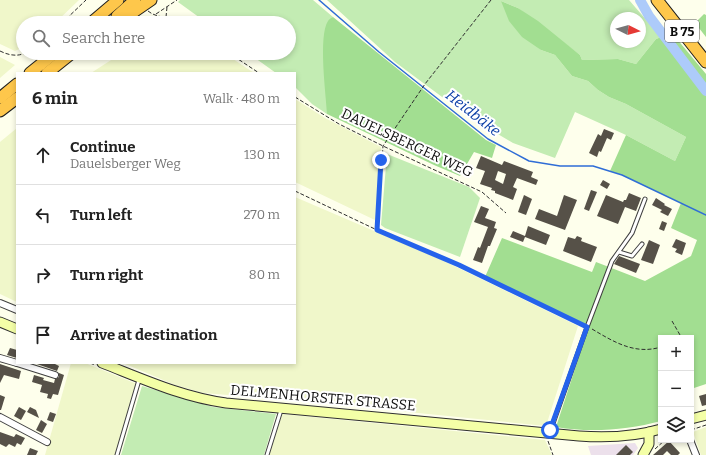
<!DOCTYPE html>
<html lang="en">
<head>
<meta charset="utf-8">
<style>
  :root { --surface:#fff; --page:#f2f2f2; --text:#222; --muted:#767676; --line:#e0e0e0 }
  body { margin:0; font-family:Bitter,serif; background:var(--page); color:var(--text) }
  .controls { position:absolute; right:12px; bottom:12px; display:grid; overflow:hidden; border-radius:0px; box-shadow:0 2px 6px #0003 }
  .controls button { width:36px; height:36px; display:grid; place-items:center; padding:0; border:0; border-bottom:1px solid var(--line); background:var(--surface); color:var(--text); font:20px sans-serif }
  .compass { position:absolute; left:610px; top:12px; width:36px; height:36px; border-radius:50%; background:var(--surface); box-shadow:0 2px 6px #0003; rotate:96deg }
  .stop { position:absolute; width:12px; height:12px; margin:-9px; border:3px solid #2563eb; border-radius:50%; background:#fff }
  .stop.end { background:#2563eb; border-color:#fff; box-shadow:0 1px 4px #0008 }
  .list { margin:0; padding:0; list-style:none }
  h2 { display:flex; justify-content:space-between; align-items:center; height:52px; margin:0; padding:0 16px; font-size:17px }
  h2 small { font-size:13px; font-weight:400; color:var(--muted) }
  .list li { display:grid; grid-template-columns:26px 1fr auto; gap:12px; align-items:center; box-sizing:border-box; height:60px; padding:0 16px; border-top:1px solid var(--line) }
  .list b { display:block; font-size:15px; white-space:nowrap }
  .list p { margin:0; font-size:13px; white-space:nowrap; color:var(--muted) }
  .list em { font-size:13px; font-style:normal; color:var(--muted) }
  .icon { flex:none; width:22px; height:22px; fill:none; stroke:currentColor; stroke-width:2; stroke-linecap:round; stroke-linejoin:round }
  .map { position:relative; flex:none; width:706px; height:455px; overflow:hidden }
  .search { position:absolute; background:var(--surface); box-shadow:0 2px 6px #0003; left:16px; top:16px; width:280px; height:44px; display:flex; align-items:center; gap:10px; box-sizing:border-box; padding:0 14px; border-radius:22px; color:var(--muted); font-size:15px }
  .panel { position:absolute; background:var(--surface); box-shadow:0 2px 6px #0003; left:16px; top:72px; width:280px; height:292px; border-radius:0px }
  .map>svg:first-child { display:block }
  .industrial { fill:#ece0eb }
  .farmland { fill:#f0f7ca }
  .green { fill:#c3ecb3; fill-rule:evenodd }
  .forest { fill:#a2de91 }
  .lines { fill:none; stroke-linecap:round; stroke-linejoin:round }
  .stream { stroke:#2f6dd6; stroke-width:1.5 }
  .river { stroke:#adcbfa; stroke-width:10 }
  .building { fill:#565148; fill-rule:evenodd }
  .lane-casing { stroke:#404040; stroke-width:5 }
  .street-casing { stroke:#404040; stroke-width:8 }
  .secondary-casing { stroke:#2f2f2f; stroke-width:11 }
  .highway-casing { stroke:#1e1e1e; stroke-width:13 }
  .path { stroke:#2f2f2f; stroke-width:1; stroke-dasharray:4 2; stroke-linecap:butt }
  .lane { stroke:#fff; stroke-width:3 }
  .street { stroke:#fff; stroke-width:6 }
  .secondary { stroke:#f4ffa7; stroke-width:9 }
  .highway { stroke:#fec74b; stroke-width:11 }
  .route { stroke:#2563eb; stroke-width:5 }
  .labels { text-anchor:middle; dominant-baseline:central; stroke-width:4; stroke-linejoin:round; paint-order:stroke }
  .shield { fill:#fff; stroke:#565656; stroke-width:1 }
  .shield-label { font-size:13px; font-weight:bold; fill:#0d0d0d }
  .street-label { font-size:14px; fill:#0d0d0d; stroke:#fff }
  .water-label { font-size:15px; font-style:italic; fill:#0e40a7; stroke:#fff }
</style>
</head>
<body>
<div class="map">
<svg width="706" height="455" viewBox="0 0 706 455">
  <rect width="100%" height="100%" fill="#feffec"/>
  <path class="industrial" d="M635,443l3,5 -5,7h-42l-3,-9z"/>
  <g class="farmland">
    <path d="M0,0h79l-24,23h-32v24l-8,4 -15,-7z"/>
    <path d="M122,53h102l30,20h-163z"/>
    <path d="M0,57l15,8 -15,13z"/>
    <path d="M295,99l30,19 56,29 -4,74 -82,-39z"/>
    <path d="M17,128v174l-17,-8v-152z"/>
    <path d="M295,197l149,64 134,65 -32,100 -138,-14 -29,-5 -176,-14 -28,-8 -52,-22h172z"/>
    <path d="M71,363h14l52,21 -22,71h-70z"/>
    <path d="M282,414l263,26 7,15h-283z"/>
    <path d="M706,427v28h-5l-8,-23z"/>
  </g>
  <g class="green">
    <path d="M180,0h133l20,17 -5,5 -1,92 -15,-10 -17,-17v-14h-19l-28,-20h41v-30h-82l-29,-21z"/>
    <path d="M327,0h302l32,37 -5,2 -20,25 -18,-5 -36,1 -2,-5 -62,-47 -17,-7 40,49 14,5 17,21 16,5 10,9 11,7 17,7 60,33 -11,24 -49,-26 -51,-23 -20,46 -42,-15 -44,-26 -74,-55zM616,18h24v24h-24z"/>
    <path d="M387,154l82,33 11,11 -20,59 -75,-29 -4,-3z"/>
    <path d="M142,386l71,21 63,7 -12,41h-143z"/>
  </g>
  <g class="forest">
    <path d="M501,1l17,7 20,13 42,34 2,5 36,-1 18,5 20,-25 16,-6 34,41v310l-15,5v-51h-30v83c-34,9 -71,12 -105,6l32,-98 -1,-2 -102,-50 17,-39 90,34 4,-10 49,19 46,-25 6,-16 -26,-12 10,-25 -59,-28 -12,-4 16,-36 49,26 11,-24 -60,-33 -17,-7 -11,-7 -10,-9 -16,-5 -17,-21 -14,-5 -19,-13 -13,-16z"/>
    <path d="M704,14l2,1v22l-11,-14z"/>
    <path d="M333,17l153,123 10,5 -4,13 -18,-6 -14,24 -26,-11 -107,-51c-1,-20 -9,-78 1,-93 1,-2 3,-3 5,-4z"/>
  </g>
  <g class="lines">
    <path class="stream" d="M319,0l60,52 109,87 41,22 31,5h33l29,9 84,40"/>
    <path class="river" d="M640,0l9,16 57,75"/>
  </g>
  <g class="building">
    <path d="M604,129l10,4 -3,7 -4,-2 -6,14 -2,-1 -2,6 -8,-4 9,-19 3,2z"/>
    <path d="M481,156l21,9 2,-4 29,11 -2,5 7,3 -2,5 -19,-7 -4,9 4,2 -4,11 -18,-7v-2l-4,-1 1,-2 -12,-4 5,-13 -9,-3zM498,171l8,3 -3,10 -8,-4z"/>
    <path d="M603,180l7,4 -3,5 -7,-4z"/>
    <path d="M591,190l6,2 -8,19 -5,-2z"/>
    <path d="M629,193l12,5 -5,13 -11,-4 -7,17 -21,-8 9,-21 17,7 1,-2h2z"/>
    <path d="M524,195l8,4 -6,16 -8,-3z"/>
    <path d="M564,195l13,5 -12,30 -30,-11 4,-10 18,7z"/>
    <path d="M656,198l9,6 -1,1 8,4 -4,7 -8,-4 2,-2 -10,-5z"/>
    <path d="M481,206l8,3 -4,9 11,4 -2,6 3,1 -7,17h-2l-6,17 -9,-3 5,-13 2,1 8,-21 -14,-5z"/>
    <path d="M662,221l5,2 -3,8 -5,-2z"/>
    <path d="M528,226l22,9 -4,10 -21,-8 -2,5 -13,-5 3,-6 12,5z"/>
    <path d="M577,236l5,2 -1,3 16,6 -6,15 -28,-11 5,-14 7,2z"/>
    <path d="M676,239l10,4 -4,12 -7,-3 2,-3 -5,-2z"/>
    <path d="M649,240l11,5 -7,19 -12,-4z"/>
    <path d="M619,256l21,8 -4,9 -22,-9z"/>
    <path d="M10,348l7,2v8l-10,-3z"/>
    <path d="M34,363h19l6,3 -2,5z"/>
    <path d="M0,364l21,7 -2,8 -15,-4 -4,8z"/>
    <path d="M59,373l5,2 -6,20 -5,-1 -2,5 -4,-1 1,-4 -8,-2 2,-7 -10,-3 2,-7 10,3 -1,2 11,3 1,-4 4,-2z"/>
    <path d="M706,394v11l-4,1 -3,-10z"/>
    <path d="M0,395l5,2 -4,13h-1z"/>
    <path d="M19,407l7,4 -5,9 -7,-4z"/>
    <path d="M30,407l6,3 3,8 -12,-6z"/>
    <path d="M50,412l6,2 -3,8 -6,-2z"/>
    <path d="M41,420l6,4 -5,9 -6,-3z"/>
    <path d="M0,432l14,5 2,-3 9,4 -4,7 -4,-2 -2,4 -6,-3 -3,3 -6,-3z"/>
    <path d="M669,441l11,12 -2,2h-7l-4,-4 -4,4h-10z"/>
    <path d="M626,445l7,7 -3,3h-14z"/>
    <path d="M30,448l8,3 -2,4h-9z"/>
  </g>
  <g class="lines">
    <g class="lane-casing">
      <g id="lane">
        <path d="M619,252l13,4 10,-12"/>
        <path d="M550,432l37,-105 25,-66 20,-28 13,-34"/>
        <path d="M117,455l22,-75"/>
        <path d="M267,455l14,-45"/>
      </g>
    </g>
    <g class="street-casing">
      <g id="street">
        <path d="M0,303l17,7"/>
        <path d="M0,358l17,5"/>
        <path d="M17,363l38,12"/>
        <path d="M0,417l47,25"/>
        <path d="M690,440l6,15"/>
      </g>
    </g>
    <g class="secondary-casing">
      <g id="secondary">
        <path d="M0,322l17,7"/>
        <path d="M102,363c41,16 80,34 124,40l353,33c28,2 55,1 82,-7"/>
        <path d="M691,419l15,-4"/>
        <path d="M643,455l6,-11v-12"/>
      </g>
    </g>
    <g class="highway-casing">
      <g id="highway">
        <path d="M657,0l49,62"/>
        <path d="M117,16l18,-16"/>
        <path d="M91,23l27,-23"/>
        <path d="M115,23l20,-12 16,-11"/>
        <path d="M30,73l25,-20"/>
        <path d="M47,73l25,-20"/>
        <path d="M0,98l17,-14"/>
        <path d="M0,111l17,-13"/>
      </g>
    </g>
    <g class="path">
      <path d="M491,0l-66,84 -42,62 -6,84 82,35 124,60"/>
      <path d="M148,11c11,9 27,5 39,12"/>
      <path d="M156,14l21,-14"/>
      <path d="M166,17l1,-10"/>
      <path d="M62,23l24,-23"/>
      <path d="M0,51c8,4 17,6 25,2"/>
      <path d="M229,53l30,20"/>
      <path d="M295,97l44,27 44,22 99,46 24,21"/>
      <path d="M295,191l82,39"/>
      <path d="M672,321l8,14 -5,3"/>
      <path d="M592,329c22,13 43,26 69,18"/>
      <path d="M90,363l5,2"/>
      <path d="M691,430l15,-5"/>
      <path d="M548,441l5,14"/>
      <path d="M655,449l10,-9"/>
    </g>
    <use href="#lane" class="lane"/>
    <use href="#street" class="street"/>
    <use href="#secondary" class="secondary"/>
    <use href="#highway" class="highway"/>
  </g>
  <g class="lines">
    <path class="route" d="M381,160l-4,70 82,35 128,62 -37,103"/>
  </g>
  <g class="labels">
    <rect class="shield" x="665" y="20" width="34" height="22" rx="3"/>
    <g class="shield-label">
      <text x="682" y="31">B 75</text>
    </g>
    <g class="street-label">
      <text transform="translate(407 143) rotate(25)">DAUELSBERGER WEG</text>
      <text transform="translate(323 398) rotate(5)">DELMENHORSTER STRASSE</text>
    </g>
    <g class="water-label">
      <text transform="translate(473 113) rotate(38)">Heidbäke</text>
    </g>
  </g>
</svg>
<div class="controls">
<button>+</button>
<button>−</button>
<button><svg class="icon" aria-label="layers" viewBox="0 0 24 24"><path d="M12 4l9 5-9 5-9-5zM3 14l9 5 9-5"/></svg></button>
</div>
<svg class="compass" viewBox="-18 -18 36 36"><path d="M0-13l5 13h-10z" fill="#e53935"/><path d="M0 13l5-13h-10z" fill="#767676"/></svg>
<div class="stop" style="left:550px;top:430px"></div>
<div class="stop end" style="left:381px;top:160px"></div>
<div class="search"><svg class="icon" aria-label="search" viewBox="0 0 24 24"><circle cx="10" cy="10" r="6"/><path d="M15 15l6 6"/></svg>Search here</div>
<section class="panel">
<h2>6 min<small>Walk · 480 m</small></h2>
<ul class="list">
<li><svg class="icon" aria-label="ahead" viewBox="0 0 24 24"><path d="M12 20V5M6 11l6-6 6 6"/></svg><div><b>Continue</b><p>Dauelsberger Weg</p></div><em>130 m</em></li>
<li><svg class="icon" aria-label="left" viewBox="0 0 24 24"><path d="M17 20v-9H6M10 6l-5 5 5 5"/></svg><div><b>Turn left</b></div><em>270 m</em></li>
<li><svg class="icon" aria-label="right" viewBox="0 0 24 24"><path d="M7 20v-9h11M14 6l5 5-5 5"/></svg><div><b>Turn right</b></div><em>80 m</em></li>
<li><svg class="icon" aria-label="arrive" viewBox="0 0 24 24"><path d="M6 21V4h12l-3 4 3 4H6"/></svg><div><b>Arrive at destination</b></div></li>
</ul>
</section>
</div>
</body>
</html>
